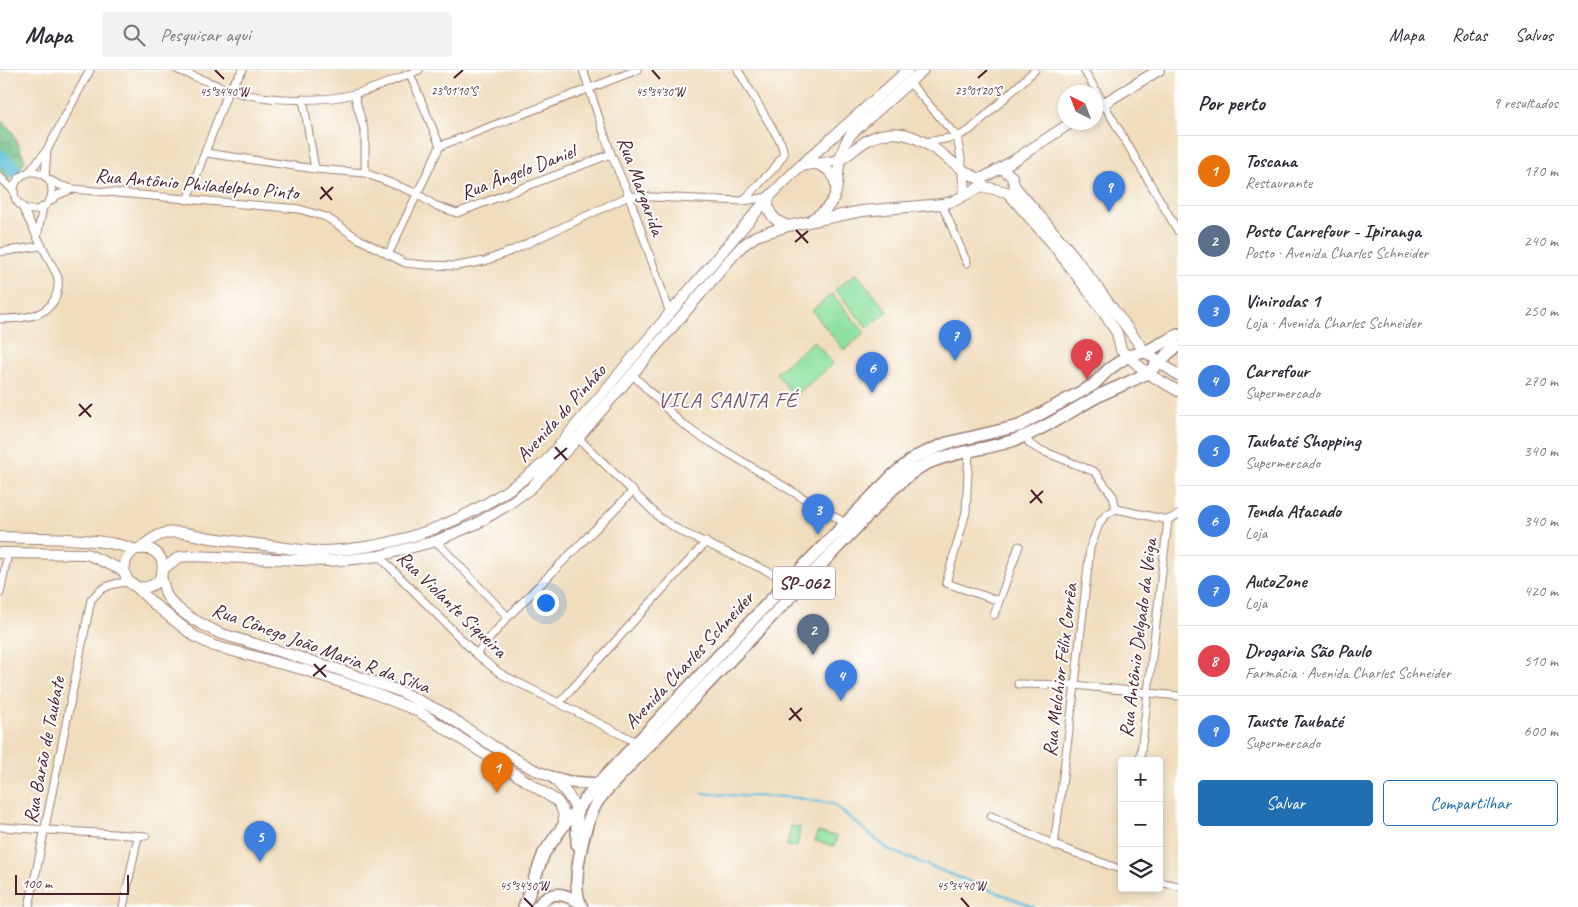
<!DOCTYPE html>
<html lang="pt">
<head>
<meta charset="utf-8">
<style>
  :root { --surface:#fff; --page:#f2f2f3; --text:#2b2b33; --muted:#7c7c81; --line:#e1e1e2; --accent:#1f6fb2 }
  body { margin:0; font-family:Caveat,sans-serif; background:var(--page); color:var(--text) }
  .controls { position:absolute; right:15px; bottom:15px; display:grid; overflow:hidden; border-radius:5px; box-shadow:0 2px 8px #0003 }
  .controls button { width:45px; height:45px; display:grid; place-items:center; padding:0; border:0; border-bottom:1px solid var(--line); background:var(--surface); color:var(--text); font:25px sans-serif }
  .compass { position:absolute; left:1058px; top:15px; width:45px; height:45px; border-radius:50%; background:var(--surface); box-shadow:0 2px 8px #0003; rotate:318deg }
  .scale { position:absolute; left:15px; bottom:12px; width:114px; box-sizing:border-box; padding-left:5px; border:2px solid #4a1f2b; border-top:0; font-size:14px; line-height:18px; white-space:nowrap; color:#4a1f2b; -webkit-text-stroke:4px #fff; paint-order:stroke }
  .you { position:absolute; left:545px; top:532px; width:18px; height:18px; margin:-12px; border:4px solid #fff; border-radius:50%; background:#1a73e8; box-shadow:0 0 0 8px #1a73e833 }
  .badge { display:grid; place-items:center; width:32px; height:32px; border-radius:50%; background:var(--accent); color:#fff; font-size:16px; font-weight:700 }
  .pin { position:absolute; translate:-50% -41px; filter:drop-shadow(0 1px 2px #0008) }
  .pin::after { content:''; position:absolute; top:26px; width:18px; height:15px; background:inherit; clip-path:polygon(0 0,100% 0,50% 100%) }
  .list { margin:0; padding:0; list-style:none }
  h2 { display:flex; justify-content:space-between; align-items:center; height:65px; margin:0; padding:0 20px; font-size:21px }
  h2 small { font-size:16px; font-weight:400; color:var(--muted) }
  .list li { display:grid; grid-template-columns:32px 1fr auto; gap:15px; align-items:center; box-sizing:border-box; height:70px; padding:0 20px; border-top:1px solid var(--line) }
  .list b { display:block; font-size:19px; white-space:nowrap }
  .list p { margin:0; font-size:16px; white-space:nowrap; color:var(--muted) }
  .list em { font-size:16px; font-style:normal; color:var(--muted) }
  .actions { display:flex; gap:10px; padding:15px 20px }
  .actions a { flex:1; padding:11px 0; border:1px solid var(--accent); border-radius:5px; text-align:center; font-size:18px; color:var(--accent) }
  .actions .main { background:var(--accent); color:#fff }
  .icon { flex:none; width:28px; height:28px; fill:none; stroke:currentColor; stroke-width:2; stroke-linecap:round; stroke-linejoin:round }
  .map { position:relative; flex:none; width:1178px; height:837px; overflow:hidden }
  header { display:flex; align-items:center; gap:30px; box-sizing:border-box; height:70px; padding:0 25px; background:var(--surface); border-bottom:1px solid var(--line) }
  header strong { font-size:24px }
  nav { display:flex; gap:28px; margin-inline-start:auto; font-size:18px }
  .search { width:350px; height:45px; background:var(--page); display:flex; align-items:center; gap:12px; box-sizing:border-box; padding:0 18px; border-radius:5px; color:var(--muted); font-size:19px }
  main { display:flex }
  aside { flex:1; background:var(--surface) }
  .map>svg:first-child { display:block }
  .grass { fill:#8ee1a1; stroke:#6c8066 }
  .forest { fill:url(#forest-crowns); stroke:#5e6f59 }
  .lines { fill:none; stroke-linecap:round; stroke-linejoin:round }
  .stream { stroke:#5cbcdb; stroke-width:2.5 }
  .river { stroke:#5cbcdb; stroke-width:14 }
  .street-casing { stroke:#9d7e74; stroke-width:9 }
  .secondary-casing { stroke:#9d7e74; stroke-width:12 }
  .primary-casing { stroke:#9d7e74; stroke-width:14 }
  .street { stroke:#fff; stroke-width:7 }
  .secondary { stroke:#fff; stroke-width:10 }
  .primary { stroke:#fff; stroke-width:11 }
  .ticks { fill:none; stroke:#4a1f2b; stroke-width:2 }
  .labels { text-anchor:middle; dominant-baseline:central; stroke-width:4; stroke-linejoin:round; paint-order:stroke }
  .shield { fill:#fff; stroke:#80626b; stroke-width:1 }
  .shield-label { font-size:19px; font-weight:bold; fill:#4a1f2b }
  .street-label { font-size:20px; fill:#4a1f2b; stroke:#fff }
  .quarter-label { font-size:22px; letter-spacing:1px; fill:#7c5266; stroke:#fff }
  .ticks-label { font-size:12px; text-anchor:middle; fill:#4a1f2b; stroke:#fff; stroke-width:4; stroke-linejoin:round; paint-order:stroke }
</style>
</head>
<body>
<header>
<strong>Mapa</strong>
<div class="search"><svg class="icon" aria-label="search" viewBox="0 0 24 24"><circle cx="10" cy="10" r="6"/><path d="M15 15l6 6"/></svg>Pesquisar aqui</div>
<nav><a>Mapa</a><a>Rotas</a><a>Salvos</a></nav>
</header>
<main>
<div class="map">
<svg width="1178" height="837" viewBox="0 0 1178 837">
  <defs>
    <pattern id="forest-crowns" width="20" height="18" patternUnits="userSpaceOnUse" patternTransform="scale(1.25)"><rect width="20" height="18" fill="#72bf87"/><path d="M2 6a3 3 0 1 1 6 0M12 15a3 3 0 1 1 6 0" fill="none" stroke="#609b6f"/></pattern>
  </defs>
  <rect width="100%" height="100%" fill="#fff"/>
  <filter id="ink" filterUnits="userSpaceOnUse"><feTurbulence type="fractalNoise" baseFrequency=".02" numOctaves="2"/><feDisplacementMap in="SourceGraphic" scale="10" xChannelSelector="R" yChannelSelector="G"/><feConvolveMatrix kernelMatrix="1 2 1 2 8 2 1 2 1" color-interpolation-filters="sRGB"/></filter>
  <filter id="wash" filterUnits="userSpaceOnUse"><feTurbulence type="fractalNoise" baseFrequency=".0096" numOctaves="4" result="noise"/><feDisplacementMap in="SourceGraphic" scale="20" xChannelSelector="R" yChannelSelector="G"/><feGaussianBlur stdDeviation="1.12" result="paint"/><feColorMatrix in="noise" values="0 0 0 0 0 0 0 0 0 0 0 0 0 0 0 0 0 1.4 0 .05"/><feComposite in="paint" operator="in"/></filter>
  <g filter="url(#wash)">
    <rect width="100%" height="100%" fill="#f0ddbd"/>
    <g class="grass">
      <path d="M856,203l32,38 -20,17 -33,-38z"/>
      <path d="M832,224l33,39 -21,17 -32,-39z"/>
      <path d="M814,271l19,23 -39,32 -18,-23z"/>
      <path d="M791,756l9,1 -3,20 -10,-1z"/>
      <path d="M817,762l20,4 -2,10 -20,-5z"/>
    </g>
    <path class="forest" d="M0,50l12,11 13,29 -7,12 -10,8 -8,-7z"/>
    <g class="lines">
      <path class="stream" d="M703,723l40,3 48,1 42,7 56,46 145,57"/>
      <path class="river" d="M0,86l16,15"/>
    </g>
  </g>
  <g filter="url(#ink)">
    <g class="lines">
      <g class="street-casing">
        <g id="street">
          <path d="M178,0c21,8 41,17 62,23 30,8 84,9 114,1 22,-5 44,-16 65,-24"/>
          <path d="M583,0l28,84 18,42 41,117"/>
          <path d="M738,0l43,73 3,11 -8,12 -32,34"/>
          <path d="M1084,0l94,161"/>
          <path d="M909,12l48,55 6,33"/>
          <path d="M354,24l11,39v40"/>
          <path d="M303,29l12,70"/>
          <path d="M925,72l32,-5 13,-7 65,-60"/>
          <path d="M440,76l197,-76"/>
          <path d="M206,83l109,16 50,4 51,20 18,12 23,8 154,-59"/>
          <path d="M29,102l18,-22 43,-80"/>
          <circle cx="33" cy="121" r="19"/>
          <path d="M45,106l2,-26"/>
          <path d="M0,107l14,14"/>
          <path d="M48,109l11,6 14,4 226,20 27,8 33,22 46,24 20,2 32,1 28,-5 26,-10 118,-55 114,5 26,-4"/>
          <path d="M187,130l42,-111 14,-19"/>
          <path d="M49,132l9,-7 14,-6"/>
          <path d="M942,134l25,59"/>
          <path d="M37,167l6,-30"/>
          <path d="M0,182l41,-6"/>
          <path d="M388,185l52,-109 -30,-72"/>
          <path d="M0,249c30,0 61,-4 58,-42l-37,-72"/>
          <path d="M633,305l46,46 16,12 150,90"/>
          <path d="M1025,366l5,8 8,5 57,23 18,24 3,13"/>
          <path d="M578,368l82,80 22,14 107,49"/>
          <path d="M969,381l-3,61 -20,71 53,18"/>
          <path d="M1116,439l52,11 10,-5"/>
          <path d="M436,471l72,76"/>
          <path d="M379,486l97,98 25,20 137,69"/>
          <path d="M0,523l8,-40"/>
          <path d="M994,545l25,-69"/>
          <path d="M476,584l32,-37 125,-126"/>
          <path d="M1018,614l57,1 103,11"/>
          <path d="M559,633l147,-161"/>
          <path d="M1140,691l28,-241"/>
          <path d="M991,746l63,29 68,25"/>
          <path d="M0,757l146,9"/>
          <path d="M1054,775l21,-160 15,-137 10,-26 6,-7 10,-6"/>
          <path d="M1159,812l19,4"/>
          <path d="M29,837l62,-307c11,-14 21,-17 39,-18"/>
          <path d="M123,837l15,-71"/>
        </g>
      </g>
      <g class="secondary-casing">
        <g id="secondary">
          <path d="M1096,38l63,-38"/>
          <path d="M815,94c12,3 19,9 21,22"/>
          <path d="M803,96c11,-4 27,-2 38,-7 10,-5 18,-15 29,-20 37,-18 64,10 93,31l2,21 3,2"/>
          <path d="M1002,98l10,9 3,10 58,68 72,97 33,23"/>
          <path d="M963,100l14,8h6l33,-19 56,-37"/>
          <path d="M769,127c-4,15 5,24 19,29"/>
          <path d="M812,149c9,-5 18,-12 22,-22 4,-7 3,-15 4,-23 1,-14 4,-28 13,-40l72,-64"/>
          <path d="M0,467c38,2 77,0 115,7 6,1 12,3 18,5 8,1 15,-3 22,3 7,5 9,13 7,20 -1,7 -6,12 -12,14 -24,9 -36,-23 -14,-37"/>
          <path d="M140,479c8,-7 15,-14 26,-16 15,-3 30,3 45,5 22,3 45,6 68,9 14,2 30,5 45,4 84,-3 157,-35 221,-89l125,-149 99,-116 29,-29 110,-98"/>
          <path d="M0,483l87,1 37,17"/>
          <path d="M163,499l16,-12 11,-1 139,5 25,-2 25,-3 57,-15 40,-17 30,-18 25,-18 47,-50 154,-181 10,-11 14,-10 32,-10 74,-15 80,-7 12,-3 24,-13 7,-1 22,5 45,51 49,65 16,25 4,17 26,23 31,18"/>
          <path d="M161,506c2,6 3,14 6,20 9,16 36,29 52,37l118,36 62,22 41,20 53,35 38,22 23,10 14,17 9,15"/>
          <path d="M133,514l22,21 39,31 20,10 91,24 63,21 50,20 139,90c6,7 7,14 7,24"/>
        </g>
      </g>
      <g class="primary-casing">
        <g id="primary">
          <path d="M554,708l16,4 28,2"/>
          <path d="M577,740v34"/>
          <path d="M524,837l20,-54 20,-28 34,-41 183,-195 112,-114 22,-18 32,-14 72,-17 74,-41 16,-16 19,-13 17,-4 33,-17"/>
          <path d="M537,837c14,-17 23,-15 42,-5"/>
          <path d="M582,837c-13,-20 2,-81 13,-101 5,-10 14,-19 22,-27l276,-290c11,-9 21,-20 33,-25 32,-15 68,-14 99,-28 27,-12 51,-28 77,-42 15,-7 31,-13 45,-21 12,-8 19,-20 31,-27"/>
        </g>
      </g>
      <use href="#street" class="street"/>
      <use href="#secondary" class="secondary"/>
      <use href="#primary" class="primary"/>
    </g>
  </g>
  <path class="ticks" d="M215,0l9,9M652,0l8,9M454,8l9,-8M978,8l9,-8M321,117l11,13M320,129l13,-12M796,160l12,13M795,172l13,-11M79,334l12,13M79,346l13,-12M555,377l12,13M554,389l13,-11M1031,420l11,13M1030,433l13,-12M314,594l12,13M313,606l13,-11M790,638l11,13M789,650l13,-12M524,828l9,9M961,828l8,9"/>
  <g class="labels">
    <rect class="shield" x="773" y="496.5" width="62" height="33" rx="4"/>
    <g class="shield-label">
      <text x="804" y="513">SP-062</text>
    </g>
    <g class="street-label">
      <text transform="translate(518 102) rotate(-21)">Rua Ângelo Daniel</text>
      <text transform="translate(197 114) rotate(5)">Rua Antônio Philadelpho Pinto</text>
      <text transform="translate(641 116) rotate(70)">Rua Margarida</text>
      <text transform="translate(561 343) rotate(-48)">Avenida do Pinhão</text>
      <text transform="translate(452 534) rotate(44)">Rua Violante Siqueira</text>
      <text transform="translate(1138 568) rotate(-83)">Rua Antônio Delgado da Veiga</text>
      <text transform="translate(321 578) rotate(20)">Rua Cônego João Maria R da Silva</text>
      <text transform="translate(689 590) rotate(-47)">Avenida Charles Schneider</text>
      <text transform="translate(1060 600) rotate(-83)">Rua Melchior Félix Corrêa</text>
      <text transform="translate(44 680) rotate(-79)">Rua Barão de Taubate</text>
    </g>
    <g class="quarter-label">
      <text x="728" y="330">VILA SANTA FÉ</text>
    </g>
  </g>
  <g class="ticks-label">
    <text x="978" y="25">23°01'20"S</text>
    <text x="454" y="25">23°01'10"S</text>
    <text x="224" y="26">45°34'40"W</text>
    <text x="660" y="26">45°34'30"W</text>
    <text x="524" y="820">45°34'50"W</text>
    <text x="961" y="820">45°34'40"W</text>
  </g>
</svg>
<div class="controls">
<button>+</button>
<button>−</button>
<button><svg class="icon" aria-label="layers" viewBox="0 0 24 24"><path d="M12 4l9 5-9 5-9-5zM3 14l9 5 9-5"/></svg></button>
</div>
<svg class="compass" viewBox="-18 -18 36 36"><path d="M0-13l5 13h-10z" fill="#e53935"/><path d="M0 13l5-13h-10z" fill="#7c7c81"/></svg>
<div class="scale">100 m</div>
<div class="you"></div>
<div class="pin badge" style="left:497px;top:723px;background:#e8710a">1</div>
<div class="pin badge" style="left:813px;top:585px;background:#5c6f8a">2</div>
<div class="pin badge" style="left:818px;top:465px;background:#3f7fe0">3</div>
<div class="pin badge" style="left:841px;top:631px;background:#3f7fe0">4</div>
<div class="pin badge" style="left:260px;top:792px;background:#3f7fe0">5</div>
<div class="pin badge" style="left:872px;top:323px;background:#3f7fe0">6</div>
<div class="pin badge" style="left:955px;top:291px;background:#3f7fe0">7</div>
<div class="pin badge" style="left:1087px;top:310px;background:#e0444e">8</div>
<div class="pin badge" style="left:1109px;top:142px;background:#3f7fe0">9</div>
</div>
<aside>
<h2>Por perto<small>9 resultados</small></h2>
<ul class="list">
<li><span class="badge" style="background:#e8710a">1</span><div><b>Toscana</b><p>Restaurante</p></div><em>170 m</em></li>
<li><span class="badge" style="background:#5c6f8a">2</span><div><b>Posto Carrefour - Ipiranga</b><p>Posto · Avenida Charles Schneider</p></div><em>240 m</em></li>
<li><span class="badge" style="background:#3f7fe0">3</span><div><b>Vinirodas 1</b><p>Loja · Avenida Charles Schneider</p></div><em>250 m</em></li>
<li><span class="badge" style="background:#3f7fe0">4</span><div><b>Carrefour</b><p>Supermercado</p></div><em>270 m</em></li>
<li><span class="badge" style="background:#3f7fe0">5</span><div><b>Taubaté Shopping</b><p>Supermercado</p></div><em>340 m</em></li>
<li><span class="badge" style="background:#3f7fe0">6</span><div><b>Tenda Atacado</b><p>Loja</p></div><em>340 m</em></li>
<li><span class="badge" style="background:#3f7fe0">7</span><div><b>AutoZone</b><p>Loja</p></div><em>420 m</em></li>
<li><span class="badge" style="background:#e0444e">8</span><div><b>Drogaria São Paulo</b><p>Farmácia · Avenida Charles Schneider</p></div><em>510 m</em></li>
<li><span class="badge" style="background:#3f7fe0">9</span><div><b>Tauste Taubaté</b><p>Supermercado</p></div><em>600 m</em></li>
</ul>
<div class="actions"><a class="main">Salvar</a><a>Compartilhar</a></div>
</aside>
</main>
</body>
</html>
